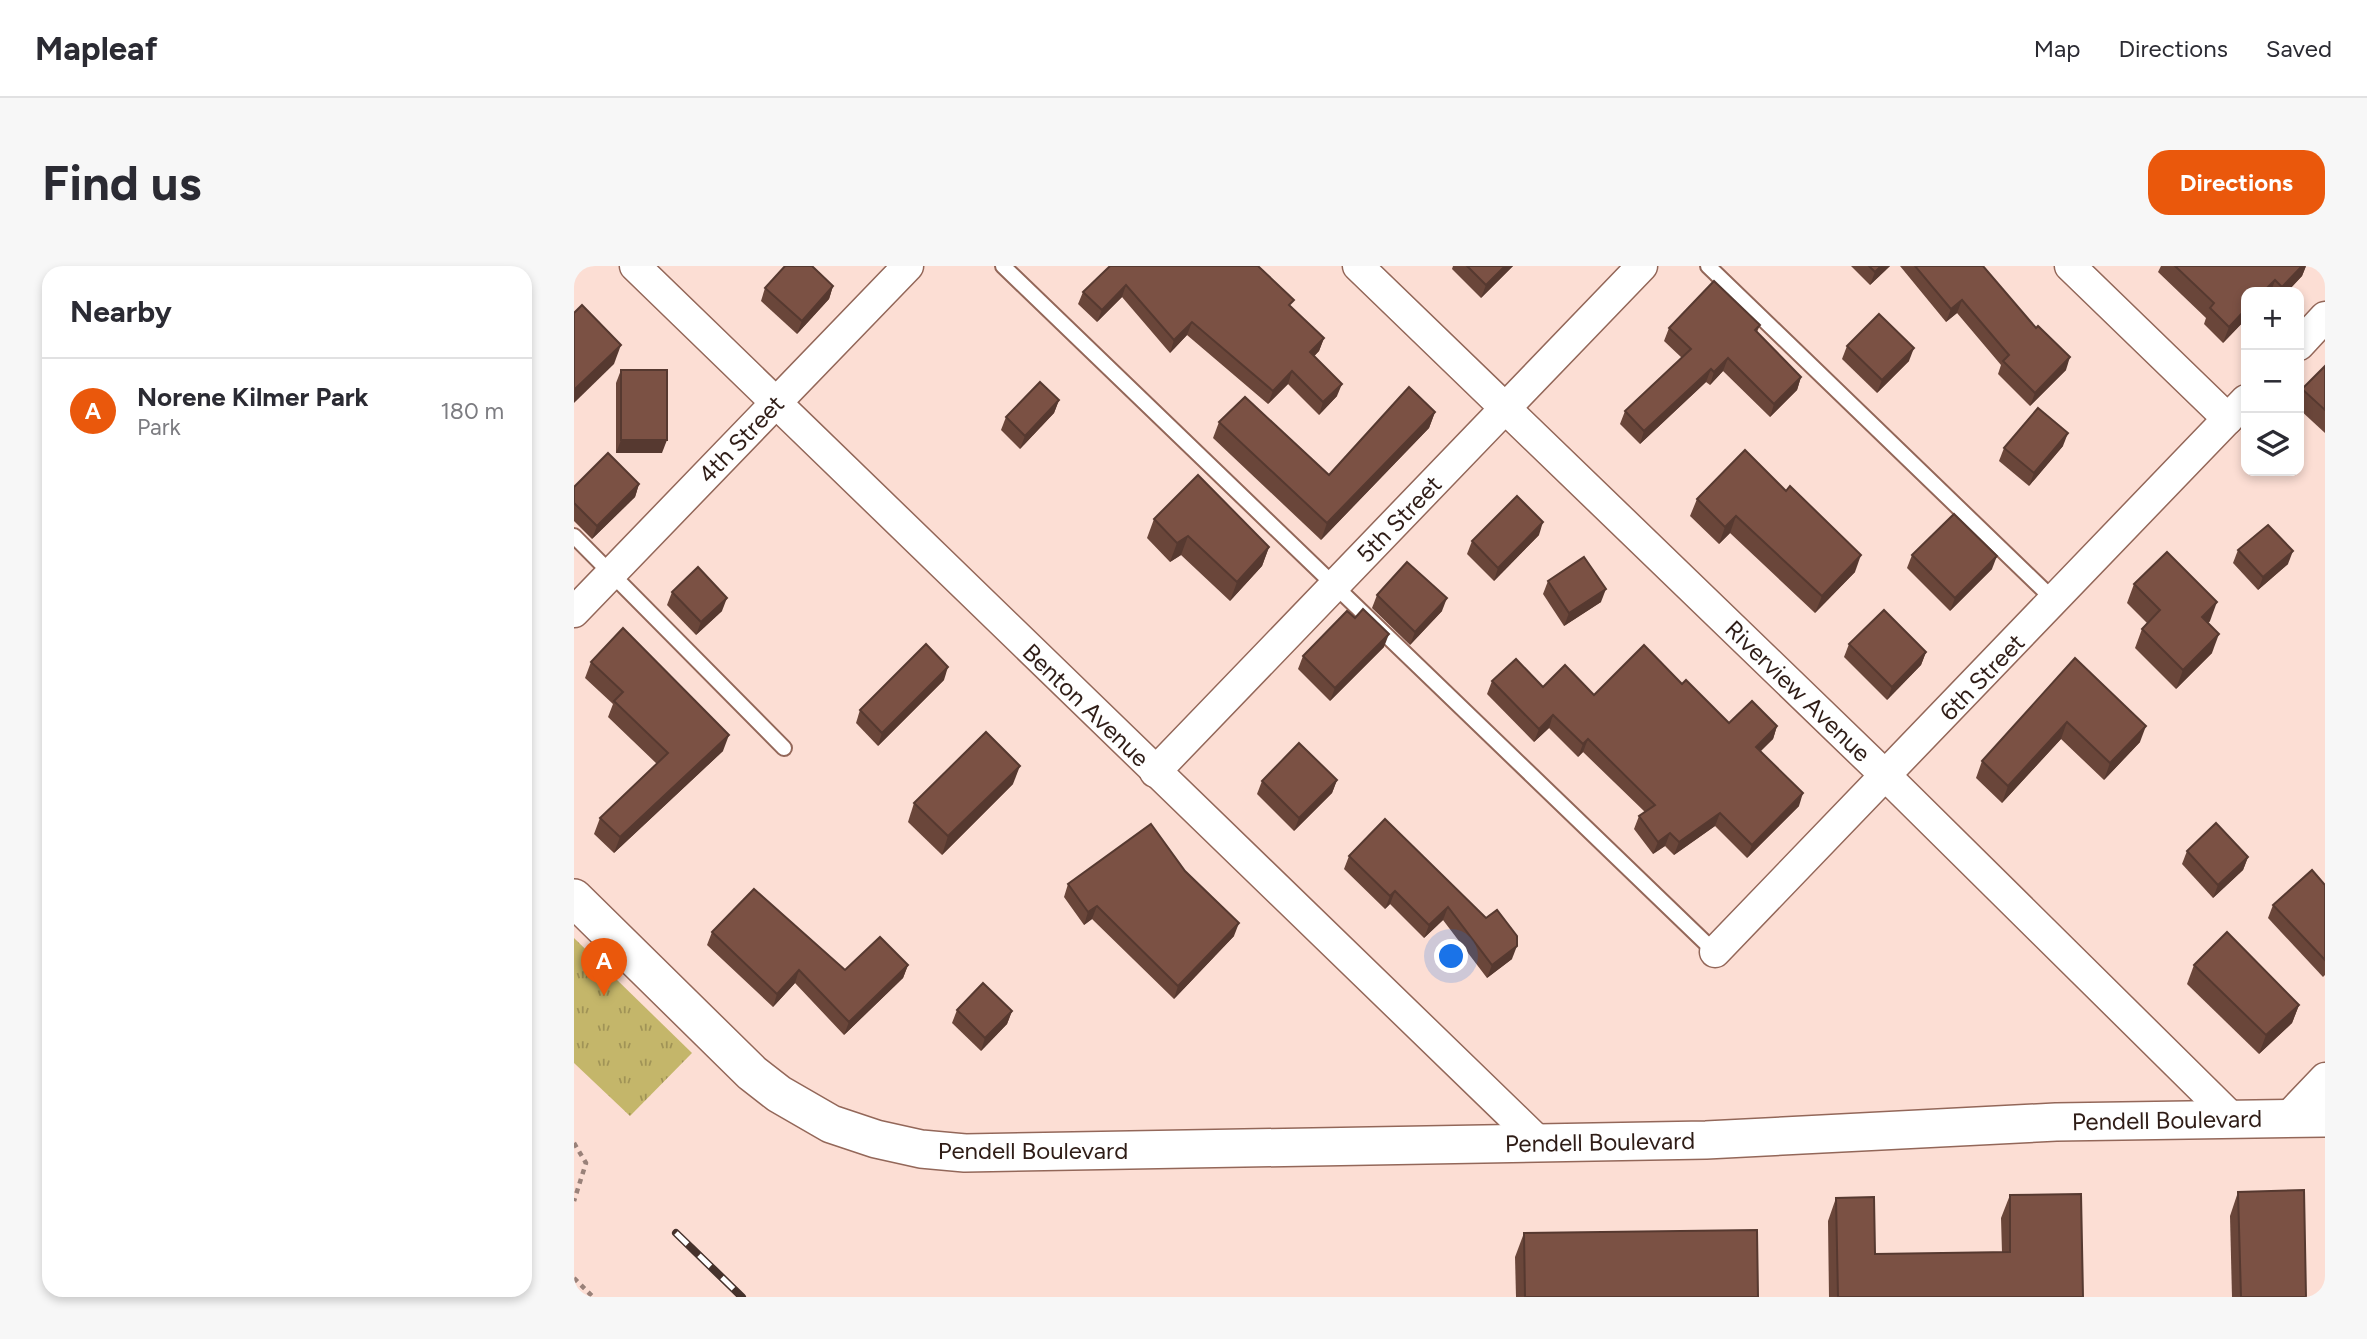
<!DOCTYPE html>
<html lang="en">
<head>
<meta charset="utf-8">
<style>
  :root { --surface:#fff; --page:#f7f7f7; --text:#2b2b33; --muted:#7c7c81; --line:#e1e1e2; --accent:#ea580c }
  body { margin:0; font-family:Figtree,sans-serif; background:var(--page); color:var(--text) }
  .controls { position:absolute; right:21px; top:21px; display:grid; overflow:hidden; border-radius:14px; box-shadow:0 4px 10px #0003 }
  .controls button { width:63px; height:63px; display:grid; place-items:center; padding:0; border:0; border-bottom:2px solid var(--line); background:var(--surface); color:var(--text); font:35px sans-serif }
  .you { position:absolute; left:878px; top:691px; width:24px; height:24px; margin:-18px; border:5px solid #fff; border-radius:50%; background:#1a73e8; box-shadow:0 0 0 10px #1a73e833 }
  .badge { display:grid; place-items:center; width:46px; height:46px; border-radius:50%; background:var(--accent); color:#fff; font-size:23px; font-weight:700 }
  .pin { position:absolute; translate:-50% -58px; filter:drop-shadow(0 2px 4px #0008) }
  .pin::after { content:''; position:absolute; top:37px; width:24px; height:21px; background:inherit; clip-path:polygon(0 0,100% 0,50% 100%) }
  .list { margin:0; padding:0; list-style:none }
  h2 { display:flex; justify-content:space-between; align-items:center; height:91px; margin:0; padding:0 28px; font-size:30px }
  h2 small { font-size:23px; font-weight:400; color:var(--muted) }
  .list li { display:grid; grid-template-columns:46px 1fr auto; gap:21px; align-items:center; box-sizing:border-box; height:105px; padding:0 28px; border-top:2px solid var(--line) }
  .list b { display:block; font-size:26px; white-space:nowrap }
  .list p { margin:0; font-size:23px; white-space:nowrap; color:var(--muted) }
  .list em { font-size:23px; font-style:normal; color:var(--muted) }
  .icon { flex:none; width:38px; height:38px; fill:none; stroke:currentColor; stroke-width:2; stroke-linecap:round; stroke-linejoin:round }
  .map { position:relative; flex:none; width:1751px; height:1031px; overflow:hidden; border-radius:21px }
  header { display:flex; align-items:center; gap:42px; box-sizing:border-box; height:98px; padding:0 35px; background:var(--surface); border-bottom:2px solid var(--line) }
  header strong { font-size:33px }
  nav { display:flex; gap:38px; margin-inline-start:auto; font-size:24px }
  .intro { display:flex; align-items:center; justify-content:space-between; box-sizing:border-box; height:168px; padding:0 42px }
  h1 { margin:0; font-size:49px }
  .button { padding:18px 32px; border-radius:21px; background:var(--accent); color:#fff; font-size:24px; font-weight:700 }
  main { display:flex; gap:42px; padding:0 42px }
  aside { flex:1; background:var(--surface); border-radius:21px; box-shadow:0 4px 10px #0003 }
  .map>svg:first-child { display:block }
  .park { fill:url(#park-tufts) }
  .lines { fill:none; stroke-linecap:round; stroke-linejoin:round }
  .service-casing { stroke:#936759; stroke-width:18 }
  .minor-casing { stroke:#936759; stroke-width:33 }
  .tertiary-casing { stroke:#936759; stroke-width:40 }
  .path { stroke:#998179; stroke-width:4.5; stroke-dasharray:5 5; stroke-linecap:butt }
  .service { stroke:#fff; stroke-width:14 }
  .minor { stroke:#fff; stroke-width:30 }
  .tertiary { stroke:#fff; stroke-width:37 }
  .rail-casing { stroke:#46322c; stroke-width:8 }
  .rail { stroke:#fff; stroke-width:5; stroke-dasharray:16; stroke-linecap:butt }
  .wall { fill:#6a463a }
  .shaded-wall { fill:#563930 }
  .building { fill:#7b5144; stroke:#563930; stroke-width:2 }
  .labels { text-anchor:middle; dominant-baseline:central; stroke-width:7; stroke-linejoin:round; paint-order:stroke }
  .street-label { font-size:24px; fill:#2f1d17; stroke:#fff }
</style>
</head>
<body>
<header>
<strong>Mapleaf</strong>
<nav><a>Map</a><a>Directions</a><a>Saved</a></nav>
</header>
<div class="intro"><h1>Find us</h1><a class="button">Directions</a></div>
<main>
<aside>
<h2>Nearby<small></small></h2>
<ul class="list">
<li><span class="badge">A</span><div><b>Norene Kilmer Park</b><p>Park</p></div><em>180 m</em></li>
</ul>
</aside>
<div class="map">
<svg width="1751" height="1031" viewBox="0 0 1751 1031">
  <defs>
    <pattern id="park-tufts" width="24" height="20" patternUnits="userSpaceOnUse" patternTransform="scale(1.75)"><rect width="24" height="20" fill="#c4b66a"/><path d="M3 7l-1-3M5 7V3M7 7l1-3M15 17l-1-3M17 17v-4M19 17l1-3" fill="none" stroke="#a09356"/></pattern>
  </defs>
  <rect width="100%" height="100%" fill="#fcded4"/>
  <path class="park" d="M0,672l118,115 -62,63 -56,-53z"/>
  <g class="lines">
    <g class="service-casing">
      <g id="service">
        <path d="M429,0l712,686"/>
        <path d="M1134,0l347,335"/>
        <path d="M0,270l210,212"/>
      </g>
    </g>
    <g class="minor-casing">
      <g id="minor">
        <path d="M61,0l904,876"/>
        <path d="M784,0l529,511 347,343"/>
        <path d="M1496,0l158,153"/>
        <path d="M1725,79l26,-28"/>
        <path d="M0,346l334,-346"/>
        <path d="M581,506l487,-506"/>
        <path d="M1141,686l531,-552"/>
        <path d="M1713,852l38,-40"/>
      </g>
    </g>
    <g class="tertiary-casing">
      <path id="tertiary" d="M0,632l178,175 27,21 52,30 45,15 45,10 44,4 741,-13 350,-18 269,-4"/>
    </g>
    <g class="path">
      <path d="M0,877l12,20 -12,38"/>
      <path d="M0,1012l19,19"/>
    </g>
    <use href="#service" class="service"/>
    <use href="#minor" class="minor"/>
    <use href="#tertiary" class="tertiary"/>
    <g class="rail-casing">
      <path id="rail" d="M102,967l66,64"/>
    </g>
    <use href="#rail" class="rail"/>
  </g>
  <g class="wall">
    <path d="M536,0l181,41 33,31 -5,13 -5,5 23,40 -18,19 -31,-31 -20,20 -81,-69 -17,18 -48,-56 -25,25 -19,-18 5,-12z"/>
    <path d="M879,0h60l-32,32 -29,-29z"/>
    <path d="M1277,0h39l-20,19z"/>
    <path d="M1326,0h83l83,104 -36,36 -32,-32 3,-9 -44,-52 -11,9z"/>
    <path d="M1587,0h145l-4,10 -15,16h-41v27l-23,24 -19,-19 2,-6 -48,-46z"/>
    <path d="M259,20l-4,13 -32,35 -36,-33 4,-13z"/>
    <path d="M1186,59l-3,7 44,45 -4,13 -27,27 -47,-46 -13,14 -4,-3 -66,62 -20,-20 5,-13 57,-53 -18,-17 5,-13z"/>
    <path d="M1273,80l62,15 -32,32 -35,-34z"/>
    <path d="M1751,100v67l-26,-24v-10l3,-10z"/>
    <path d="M47,104l41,83h-46v-70z"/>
    <path d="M485,134l-5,13 -34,36 -19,-19 5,-13z"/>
    <path d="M861,146l-6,16 -108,112 -108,-102 6,-16 110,53z"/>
    <path d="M1489,180l-34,40 -30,-25 5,-13z"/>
    <path d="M1171,184l110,122 -40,41 -85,-80 -11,11 -29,-28 7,-17z"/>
    <path d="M65,218l-4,13 -43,42 -18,-18v-34z"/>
    <path d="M580,253l115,28 -7,19 -32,35 -49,-46 -11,7 -23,-24z"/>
    <path d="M965,269l-45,46 -27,-27 5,-13z"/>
    <path d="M1664,284l50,14 -30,26 -25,-27z"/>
    <path d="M1338,289l80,14 -42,42 -43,-43z"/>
    <path d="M974,315l53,21 -37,24 -21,-32z"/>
    <path d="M1560,318l76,37 -2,2 4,30 -36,36 -41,-41 7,-19 5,-6 -20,-20z"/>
    <path d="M98,326l50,19 -26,24 -29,-30z"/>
    <path d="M803,329l65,16 -32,34 -38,-37z"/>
    <path d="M1275,378l77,8 -5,13 -34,35 -43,-43z"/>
    <path d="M810,381l-54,54 -32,-32 5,-13z"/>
    <path d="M1501,392l65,84 -36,38 -43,-41 -59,64 -26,-25 6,-17z"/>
    <path d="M17,396l132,89 -109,102 -20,-19 6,-16 57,-54 -49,-47 5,-13 -28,-26z"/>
    <path d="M370,414l-66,66 -22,-23 4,-13z"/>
    <path d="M918,415l51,6 51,8 88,-11 47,39 48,3 -4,13 -13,12 39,55 -52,52 -32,-32 -41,29 -9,-9 -12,8 -19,-25 5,-13 6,-4 -62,-60 -5,5 -29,-29 -15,14 -47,-48z"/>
    <path d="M763,514l-5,13 -38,38 -37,-37 5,-13z"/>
    <path d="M439,518l-71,71 -34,-33 6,-19z"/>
    <path d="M811,553l127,140 -25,19 -44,-58 -19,18 -34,-34 -5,5 -41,-40 5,-13z"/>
    <path d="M1613,585l61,6 -5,13 -30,28 -31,-34z"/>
    <path d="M494,618l166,52 -60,63 -82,-80 -8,6 -20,-28z"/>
    <path d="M1751,619v90l-2,2 -55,-59 5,-13z"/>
    <path d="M138,666l133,38 63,-5 -5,13 -59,57 -49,-52 -22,24 -66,-62z"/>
    <path d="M1620,699l105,40 -7,18 -33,31 -72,-70z"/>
    <path d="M383,744l55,1 -5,13 -26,27 -29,-28z"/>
    <path d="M1664,926l68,105h-74l-2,-81z"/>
    <path d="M1436,929l73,102h-254l-1,-76 8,-23 39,56 127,-1 -1,-35z"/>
    <path d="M950,967l234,64h-242l-1,-40z"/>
  </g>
  <g class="shaded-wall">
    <path d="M931,0h8l-32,32 5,-13z"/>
    <path d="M1307,0h9l-20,19 5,-13z"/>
    <path d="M1728,0h4l-4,10 -15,16h-7l2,-5z"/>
    <path d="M1701,14l-4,12h-8z"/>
    <path d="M552,19l-4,12 -25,25 5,-12z"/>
    <path d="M259,20l-4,13 -32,35 5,-13z"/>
    <path d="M1388,34l-5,13 -11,9 5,-13z"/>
    <path d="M1672,43v10l-23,24 6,-16z"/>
    <path d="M618,56l-5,13 -17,18 4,-13z"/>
    <path d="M750,72l-5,13 -13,14 4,-13z"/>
    <path d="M47,79l-7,19 -40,39v-13z"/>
    <path d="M1340,82l-5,13 -32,32 5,-13z"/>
    <path d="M1496,91l-4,13 -36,36 5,-13z"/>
    <path d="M1154,92l-5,13 -13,14 4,-13z"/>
    <path d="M1137,103l-5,13 -66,62 4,-13z"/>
    <path d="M718,105l-4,13 -20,20 5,-13z"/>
    <path d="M1227,111l-4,13 -27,27 4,-13z"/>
    <path d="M768,118l-5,12 -18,19 4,-13z"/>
    <path d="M485,134l-5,13 -34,36 5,-13z"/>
    <path d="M861,146l-6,16 -108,112 6,-17z"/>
    <path d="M1494,167l-5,13 -34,40 5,-13z"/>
    <path d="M47,174h46l-5,13h-46z"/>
    <path d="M65,218l-4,13 -43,42 5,-13z"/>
    <path d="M1162,250l-6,17 -11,11 6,-17z"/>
    <path d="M969,256l-4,13 -45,46 4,-13z"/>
    <path d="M614,270l-7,19 -11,7 7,-19z"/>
    <path d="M695,281l-7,19 -32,35 7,-19z"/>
    <path d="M1719,285l-5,13 -30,26 5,-13z"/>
    <path d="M1287,289l-6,17 -40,41 7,-17z"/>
    <path d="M1423,290l-5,13 -42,42 5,-13z"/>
    <path d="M1032,323l-5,13 -37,24 5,-13z"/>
    <path d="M153,332l-5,13 -26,24 5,-13z"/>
    <path d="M873,332l-5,13 -32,34 5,-13z"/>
    <path d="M1643,336l-7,19 -15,15 7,-19z"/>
    <path d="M815,368l-5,13 -54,54 5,-13z"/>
    <path d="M1645,368l-7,19 -36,36 7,-19z"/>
    <path d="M1352,386l-5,13 -34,35 5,-13z"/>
    <path d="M374,401l-4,13 -66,66 4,-13z"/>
    <path d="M979,449l-4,13 -15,14 5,-13z"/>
    <path d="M1493,456l-6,17 -59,64 6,-17z"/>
    <path d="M1203,460l-4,13 -21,21 4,-13z"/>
    <path d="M1572,460l-6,16 -36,38 6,-17z"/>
    <path d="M155,469l-6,16 -109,102 6,-16z"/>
    <path d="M1014,473l-5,13 -5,5 5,-13z"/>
    <path d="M446,500l-7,18 -71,71 6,-19z"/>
    <path d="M763,514l-5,13 -38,38 5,-13z"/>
    <path d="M1229,527l-4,13 -52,52 5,-13z"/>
    <path d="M1146,547l-5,13 -41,29 5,-13z"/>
    <path d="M1096,567l-5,13 -12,8 5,-12z"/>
    <path d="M1674,591l-5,13 -30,28 5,-13z"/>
    <path d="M821,625l-5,13 -5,5 5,-13z"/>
    <path d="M523,640l-5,13 -8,6 4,-13z"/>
    <path d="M874,641l-5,13 -19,18 5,-13z"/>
    <path d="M665,657l-5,13 -60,63 4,-13z"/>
    <path d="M943,680l-5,13 -25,19 5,-13z"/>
    <path d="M334,699l-5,13 -59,57 5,-13z"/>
    <path d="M225,704l-4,13 -22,24 4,-13z"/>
    <path d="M1725,739l-7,18 -33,31 7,-19z"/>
    <path d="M438,745l-5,13 -26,27 4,-13z"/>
  </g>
  <g class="building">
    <path d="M211,0h27l21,20 -31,35 -37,-33z"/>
    <path d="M536,0h148l36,34 -5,5 35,33 -14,14 32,32 -19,18 -31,-31 -19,20 -81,-69 -18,18 -48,-55 -24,25 -19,-18z"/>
    <path d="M893,0h38l-19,19z"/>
    <path d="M1295,0h12l-6,6z"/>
    <path d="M1341,0h68l53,62 2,-2 32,31 -35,36 -32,-32 6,-6 -47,-55 -11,9z"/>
    <path d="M1601,0h127l-20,21 -7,-7 -12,12h-17v17l-17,18 -19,-19 4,-5z"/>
    <path d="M1140,15l46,44 -5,5 46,47 -27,27 -46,-46 -14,14 -3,-3 -67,62 -19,-20 66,-62 -22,-21z"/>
    <path d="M8,39l39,40 -47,45v-77z"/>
    <path d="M1305,48l35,34 -32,32 -35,-34z"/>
    <path d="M1751,100v44l-23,-21z"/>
    <rect x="47" y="104" width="46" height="70"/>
    <path d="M466,116l19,18 -34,36 -19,-19z"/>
    <path d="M835,121l26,25 -108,111 -108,-101 26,-25 84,78z"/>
    <path d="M1464,142l30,25 -34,40 -30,-25z"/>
    <path d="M1171,184l41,41 4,-5 71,69 -39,41 -86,-80 -11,11 -28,-28z"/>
    <path d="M34,187l31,31 -42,42 -23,-23v-16z"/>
    <path d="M624,209l71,72 -32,35 -49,-46 -11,7 -23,-24z"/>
    <path d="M943,230l26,26 -45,46 -26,-27z"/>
    <path d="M1380,248l43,42 -42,42 -43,-43z"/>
    <path d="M1694,259l25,26 -30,26 -25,-27z"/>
    <path d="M1593,286l50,50 -15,15 17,17 -36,36 -41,-41 18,-19 -26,-26z"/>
    <path d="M1010,291l22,32 -37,24 -21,-32z"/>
    <path d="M833,296l40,36 -32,34 -38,-37z"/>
    <path d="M124,301l29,31 -26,24 -29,-30z"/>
    <path d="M789,343l26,25 -54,54 -32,-32 44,-45 8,7z"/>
    <path d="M1310,344l42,42 -34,35 -43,-43z"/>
    <path d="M49,362l106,107 -109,102 -20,-19 68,-65 -54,-52 9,-9 -32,-30z"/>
    <path d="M352,378l22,23 -66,66 -22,-23z"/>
    <path d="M1070,379l38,39 4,-4 43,43 23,-22 25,25 -21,21 47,46 -51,52 -32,-32 -41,29 -9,-9 -12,9 -19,-26 16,-11 -67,-66 -5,5 -30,-29 -14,14 -47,-48 24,-22 27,28 22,-22 29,30z"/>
    <path d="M1501,392l71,68 -36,37 -43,-41 -59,64 -26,-25z"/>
    <path d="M412,466l34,34 -72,70 -34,-33z"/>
    <path d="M725,477l38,37 -38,38 -37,-37z"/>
    <path d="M811,553l101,99 11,-8 20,26v10l-25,19 -44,-58 -19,18 -34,-34 -5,5 -41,-40z"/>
    <path d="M1642,557l32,34 -30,28 -31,-34z"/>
    <path d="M577,558l34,47 54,52 -61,63 -81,-80 -9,6 -20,-28z"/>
    <path d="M1738,604l13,15v75l-52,-55z"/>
    <path d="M180,623l91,81 35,-33 28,28 -59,57 -50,-52 -22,24 -65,-62z"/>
    <path d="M1653,666l72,73 -33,30 -72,-70z"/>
    <path d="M409,717l29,28 -27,27 -28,-28z"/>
    <path d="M1730,924l2,107h-65l-3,-105z"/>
    <path d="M1507,928l2,103h-245l-2,-99 38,-1 1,57 135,-2v-57z"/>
    <path d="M1183,964l1,67h-233l-1,-64z"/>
  </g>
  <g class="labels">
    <g class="street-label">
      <text transform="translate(167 173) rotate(-46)">4th Street</text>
      <text transform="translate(825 253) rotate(-46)">5th Street</text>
      <text transform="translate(1408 411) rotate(-46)">6th Street</text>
      <text transform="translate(1224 425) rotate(44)">Riverview Avenue</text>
      <text transform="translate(512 439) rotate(44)">Benton Avenue</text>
      <text transform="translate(1593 854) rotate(-1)">Pendell Boulevard</text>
      <text transform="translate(1026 876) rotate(-1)">Pendell Boulevard</text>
      <text x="459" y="884">Pendell Boulevard</text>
    </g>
  </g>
</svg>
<div class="controls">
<button>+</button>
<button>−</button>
<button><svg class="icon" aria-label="layers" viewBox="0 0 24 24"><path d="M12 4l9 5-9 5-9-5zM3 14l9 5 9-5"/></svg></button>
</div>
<div class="you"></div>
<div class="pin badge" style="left:30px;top:730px">A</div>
</div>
</main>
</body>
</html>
